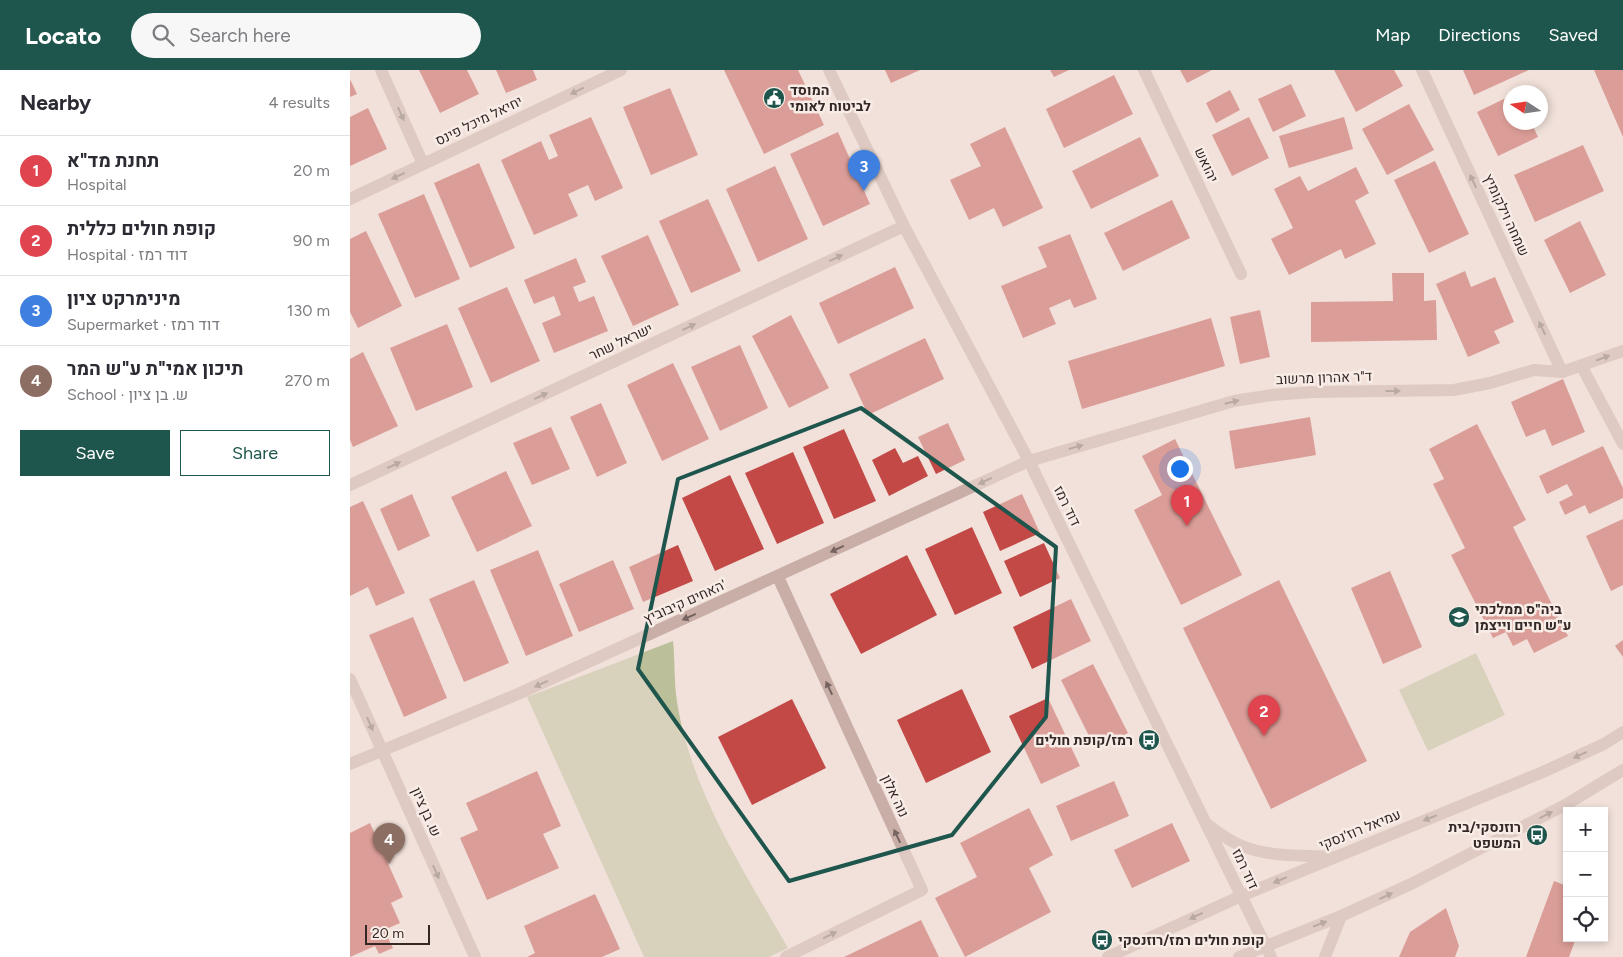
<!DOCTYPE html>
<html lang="en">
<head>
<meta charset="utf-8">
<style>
  :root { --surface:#fff; --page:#f7f7f7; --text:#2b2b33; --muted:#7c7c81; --line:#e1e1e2; --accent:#1e554c }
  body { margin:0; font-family:Figtree,Heebo,sans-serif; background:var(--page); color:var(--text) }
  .controls { position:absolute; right:15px; bottom:15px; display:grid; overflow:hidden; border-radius:0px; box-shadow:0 2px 8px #0003 }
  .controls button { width:45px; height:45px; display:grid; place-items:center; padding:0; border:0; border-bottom:1px solid var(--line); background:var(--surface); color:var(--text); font:25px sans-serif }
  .compass { position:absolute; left:1153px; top:15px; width:45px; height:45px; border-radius:50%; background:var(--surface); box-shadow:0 2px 8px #0003; rotate:282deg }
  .scale { position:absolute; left:15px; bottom:12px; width:65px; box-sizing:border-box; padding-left:5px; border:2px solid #342827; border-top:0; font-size:14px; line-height:18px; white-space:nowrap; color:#342827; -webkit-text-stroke:4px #f8ece6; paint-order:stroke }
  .you { position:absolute; left:829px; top:398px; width:18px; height:18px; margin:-12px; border:4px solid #fff; border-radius:50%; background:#1a73e8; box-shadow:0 0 0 8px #1a73e833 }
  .badge { display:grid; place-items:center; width:32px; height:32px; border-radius:50%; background:var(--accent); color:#fff; font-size:16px; font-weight:700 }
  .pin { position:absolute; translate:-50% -41px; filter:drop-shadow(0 1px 2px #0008) }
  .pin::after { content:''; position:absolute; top:26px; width:18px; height:15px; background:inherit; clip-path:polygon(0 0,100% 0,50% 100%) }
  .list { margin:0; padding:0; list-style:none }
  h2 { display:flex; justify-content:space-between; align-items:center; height:65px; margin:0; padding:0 20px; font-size:21px }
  h2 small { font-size:16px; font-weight:400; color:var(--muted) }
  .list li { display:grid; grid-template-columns:32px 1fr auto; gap:15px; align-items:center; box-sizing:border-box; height:70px; padding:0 20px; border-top:1px solid var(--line) }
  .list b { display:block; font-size:19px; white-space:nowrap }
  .list p { margin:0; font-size:16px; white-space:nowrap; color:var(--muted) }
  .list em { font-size:16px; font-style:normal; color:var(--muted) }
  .actions { display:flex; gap:10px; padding:15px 20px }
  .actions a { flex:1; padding:11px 0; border:1px solid var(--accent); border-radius:0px; text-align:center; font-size:18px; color:var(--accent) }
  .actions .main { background:var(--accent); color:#fff }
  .icon { flex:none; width:28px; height:28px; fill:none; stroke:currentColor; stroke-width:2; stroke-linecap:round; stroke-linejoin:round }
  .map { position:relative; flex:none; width:1273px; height:887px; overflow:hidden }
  header { display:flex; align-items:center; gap:30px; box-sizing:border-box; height:70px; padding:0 25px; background:var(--accent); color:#fff }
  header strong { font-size:24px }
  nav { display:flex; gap:28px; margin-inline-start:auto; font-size:18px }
  .search { width:350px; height:45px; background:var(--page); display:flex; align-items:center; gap:12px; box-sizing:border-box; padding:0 18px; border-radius:28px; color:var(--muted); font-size:19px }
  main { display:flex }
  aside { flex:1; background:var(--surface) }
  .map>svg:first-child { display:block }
  .green { fill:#bbbf9a }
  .building { fill:#c24946 }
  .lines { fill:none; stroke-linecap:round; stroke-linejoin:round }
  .minor { stroke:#c8aea6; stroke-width:12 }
  .oneway { fill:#776460 }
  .marked { fill:none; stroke:#1e554c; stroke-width:4; stroke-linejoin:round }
  .labels { text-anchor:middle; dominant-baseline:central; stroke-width:5; stroke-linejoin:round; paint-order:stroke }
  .poi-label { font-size:14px; font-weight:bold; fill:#342827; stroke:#f8ece6; text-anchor:start }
  .street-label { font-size:14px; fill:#342827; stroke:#f8ece6 }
</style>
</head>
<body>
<header>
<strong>Locato</strong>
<div class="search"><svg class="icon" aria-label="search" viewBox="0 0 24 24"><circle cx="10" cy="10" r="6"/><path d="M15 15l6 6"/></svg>Search here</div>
<nav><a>Map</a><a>Directions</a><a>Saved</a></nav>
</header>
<main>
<aside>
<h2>Nearby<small>4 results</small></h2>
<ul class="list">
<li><span class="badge" style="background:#e0444e">1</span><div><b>תחנת מד&quot;א</b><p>Hospital</p></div><em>20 m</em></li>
<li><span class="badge" style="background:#e0444e">2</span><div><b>קופת חולים כללית</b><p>Hospital · דוד רמז</p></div><em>90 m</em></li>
<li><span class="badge" style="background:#3f7fe0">3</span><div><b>מינימרקט ציון</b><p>Supermarket · דוד רמז</p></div><em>130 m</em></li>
<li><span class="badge" style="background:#8d6e63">4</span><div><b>תיכון אמי&quot;ת ע&quot;ש המר</b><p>School · ש. בן ציון</p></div><em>270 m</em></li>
</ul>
<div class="actions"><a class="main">Save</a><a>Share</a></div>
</aside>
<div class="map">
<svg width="1273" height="887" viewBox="0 0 1273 887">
  <rect width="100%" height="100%" fill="#f1e1da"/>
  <g class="green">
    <path d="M323,571c2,20 1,41 4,61 14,89 67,169 111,246l-19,9h-125l-117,-260z"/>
    <path d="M1126,583l29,62 -77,36 -29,-61z"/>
  </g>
  <g class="building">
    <path d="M69,0h48l12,24 -39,19z"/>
    <path d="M146,0h37l4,10 -31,13z"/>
    <path d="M374,0h74l26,55 -60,29z"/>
    <path d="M535,0h35l-29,13z"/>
    <path d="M700,0h19l-15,7z"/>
    <path d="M830,0h32l-25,13z"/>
    <path d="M984,0h60l9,16 -47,26z"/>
    <path d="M1113,0h66l-55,25z"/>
    <path d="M1244,0h29v67z"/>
    <path d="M764,5l19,39 -69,34 -18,-39z"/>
    <path d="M0,9l7,15 -7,3z"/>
    <path d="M941,14l15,32 -33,16 -15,-33z"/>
    <path d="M320,18l28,67 -47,20 -28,-68z"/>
    <path d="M880,20l10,20 -24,13 -10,-20z"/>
    <path d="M1160,26v26h21l7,15 -40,19 -21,-44z"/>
    <path d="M1059,34l25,46 -47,25 -25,-46z"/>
    <path d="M18,38l19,41 -37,17v-49z"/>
    <path d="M241,47l32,71 -28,13 -7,-16 -20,9 10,22 -44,19 -33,-75 40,-19 8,19 9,-4 -9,-21z"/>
    <path d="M899,47l20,41 -37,18 -20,-41z"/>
    <path d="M994,47l9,32 -64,19 -10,-32z"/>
    <path d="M655,57l38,81 -40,19 -9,-19 -25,12 -19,-40 31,-14 -11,-22z"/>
    <path d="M488,62l32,72 -47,22 -33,-72z"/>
    <path d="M790,67l19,39 -68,33 -19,-38z"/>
    <path d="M1233,75l21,46 -69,31 -21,-47z"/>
    <path d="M1085,91l34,73 -40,19 -35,-73z"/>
    <path d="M129,93l36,85 -45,20 -36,-85z"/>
    <path d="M425,96l33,73 -50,23 -32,-73z"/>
    <path d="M1006,97l13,26 -14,8 21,43 -31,15 -4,-10 -52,26 -18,-36 22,-11 -19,-39 26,-13 8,15z"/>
    <path d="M74,124l36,85 -45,19 -37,-84z"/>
    <path d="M358,129l33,72 -50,22 -32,-72z"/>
    <path d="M822,130l18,38 -67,33 -19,-38z"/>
    <path d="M1230,151l26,54 -36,18 -26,-53z"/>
    <path d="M16,161l36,75 -44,22 -8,-16v-73z"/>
    <path d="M720,164l27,65 -23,9 -4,-9 -21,9 7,16 -33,14 -22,-52 46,-19 -9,-20z"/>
    <path d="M298,165l31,70 -46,21 -32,-70z"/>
    <path d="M226,188l10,24 -13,5 6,15 15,-6 14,35 -54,22 -12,-30 19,-8 -7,-19 -20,8 -10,-24z"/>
    <path d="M545,197l19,41 -76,36 -19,-41z"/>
    <path d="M1115,201l6,16 24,-10 19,45 -20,9 6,12 -32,14 -32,-73z"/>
    <path d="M1042,203h32v28l12,-1 1,40 -126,2v-40l82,-1z"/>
    <path d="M157,217l33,74 -49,22 -33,-75z"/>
    <path d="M910,240l10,47 -30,7 -10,-47z"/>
    <path d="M441,245l38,73 -40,20 -37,-72z"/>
    <path d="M861,248l14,48 -143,43 -14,-48z"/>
    <path d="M97,254l26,63 -57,24 -26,-63z"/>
    <path d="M575,268l19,41 -76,36 -19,-41z"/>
    <path d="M390,275l28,63 -48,23 -29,-64z"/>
    <path d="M13,282l35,74 -45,21 -3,-7v-81z"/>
    <path d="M323,293l36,76 -47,22 -35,-76z"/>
    <path d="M1213,309l22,53 -33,14 -7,-17 -19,8 -15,-35z"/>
    <path d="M251,333l26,60 -30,14 -27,-60z"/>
    <path d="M960,347l6,38 -81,14 -6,-38z"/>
    <path d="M598,353l17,37 -29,14 -18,-37z"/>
    <path d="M1127,354l49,96 -13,7 55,109 -34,17 -7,-14 -14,7 -7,-14 -13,6 -42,-83 14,-7 -32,-64 11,-5 -15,-30z"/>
    <path d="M201,357l19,42 -38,16 -19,-42z"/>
    <path d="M494,359l32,72 -42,18 -31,-72z"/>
    <path d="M825,369l67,136 -61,30 -47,-95 28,-15 -20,-39z"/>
    <path d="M1253,376l20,42v10l-34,16 -4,-9 -20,10 -6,-13 14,-7 -6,-11 -20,10 -8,-18z"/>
    <path d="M545,378l8,15 15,-7 10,20 -39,20 -17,-36z"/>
    <path d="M443,382l31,71 -47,21 -32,-71z"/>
    <path d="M156,401l26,55 -55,26 -26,-55z"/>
    <path d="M380,405l34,74 -49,22 -33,-73z"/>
    <path d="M62,424l18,42 -32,15 -18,-42z"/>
    <path d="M672,424l18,39 -40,18 -17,-39z"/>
    <path d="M13,431l42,92 -29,13 -8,-19 -18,9v-89z"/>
    <path d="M1273,449v66l-12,6 -25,-55z"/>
    <path d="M622,457l30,66 -47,22 -30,-66z"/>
    <path d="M694,473l16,35 -40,19 -16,-36z"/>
    <path d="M328,475l15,36 -50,21 -14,-35z"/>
    <path d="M188,480l35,86 -47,20 -36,-86z"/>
    <path d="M557,485l30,60 -76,39 -31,-60z"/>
    <path d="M263,490l21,49 -55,23 -20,-48z"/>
    <path d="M1040,501l32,76 -39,17 -32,-76z"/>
    <path d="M124,510l35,83 -45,19 -35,-83z"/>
    <path d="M929,510l88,181 -96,48 -88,-181z"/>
    <path d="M721,529l20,42 -59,28 -19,-42z"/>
    <path d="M63,547l34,81 -43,19 -35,-82z"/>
    <path d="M1273,570v17l-8,-11z"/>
    <path d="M743,594l35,69 -32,17 -35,-70z"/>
    <path d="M612,619l29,63 -65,31 -29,-63z"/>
    <path d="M698,628l32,68 -39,18 -32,-68z"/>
    <path d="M442,629l34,69 -74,37 -34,-68z"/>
    <path d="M187,701l24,55 -18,8 16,34 -72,32 -27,-62 18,-8 -12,-27z"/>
    <path d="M764,711l15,35 -58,25 -15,-35z"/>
    <path d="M679,738l24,47 -24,13 22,44 -86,45 -30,-59 42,-21 -17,-34z"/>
    <path d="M20,753l33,74 -12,6 9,20 -16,7 9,18 -14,6 -4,-8 -25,11v-124z"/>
    <path d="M822,753l18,38 -58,27 -18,-38z"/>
    <path d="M1204,811l13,5v52h9l-7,19h-43z"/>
    <path d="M245,824l25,55 -18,8h-75l8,-4 -11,-27z"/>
    <path d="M1096,838l13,38 -4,11h-56l11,-25z"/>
    <path d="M571,850l18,37h-95l54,-26z"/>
  </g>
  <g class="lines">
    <g class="minor">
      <path d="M31,0l42,94"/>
      <path d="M479,0l75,156 125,235 242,496"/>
      <path d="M794,0l97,204"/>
      <path d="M1072,0l140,302"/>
      <path d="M0,129l271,-129"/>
      <path d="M1232,297l41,77"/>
      <path d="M0,415l554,-259"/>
      <path d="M428,507l144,313 -136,67"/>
      <path d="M0,609l125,278"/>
      <path d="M0,694l168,-70 511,-233 205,-60 38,-6 41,-3 141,-2 36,-7 44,-13 28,2 61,-21"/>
      <path d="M858,755c11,8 21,16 34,21 27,11 60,9 89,11"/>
      <path d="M758,887l133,-61 302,-124 61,-28 19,-12"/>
      <path d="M889,887l102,-41 70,-32 156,-80 56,-34"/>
      <path d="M975,887l16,-41"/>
    </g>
  </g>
  <defs><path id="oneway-solid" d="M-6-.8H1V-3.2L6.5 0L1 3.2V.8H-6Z" transform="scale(1.25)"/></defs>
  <g class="oneway">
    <use href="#oneway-solid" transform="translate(227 21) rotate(154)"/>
    <use href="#oneway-solid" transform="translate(51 44) rotate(66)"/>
    <use href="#oneway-solid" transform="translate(48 106) rotate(155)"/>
    <use href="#oneway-solid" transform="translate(1123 111) rotate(-115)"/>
    <use href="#oneway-solid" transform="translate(486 188) rotate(-25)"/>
    <use href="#oneway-solid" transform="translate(339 257) rotate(-25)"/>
    <use href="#oneway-solid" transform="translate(1192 258) rotate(-115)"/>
    <use href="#oneway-solid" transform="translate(1253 288) rotate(-21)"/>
    <use href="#oneway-solid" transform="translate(1043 321)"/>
    <use href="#oneway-solid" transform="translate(191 326) rotate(-25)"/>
    <use href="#oneway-solid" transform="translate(882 332) rotate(-14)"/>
    <use href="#oneway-solid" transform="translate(726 377) rotate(-16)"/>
    <use href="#oneway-solid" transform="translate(44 395) rotate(-25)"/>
    <use href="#oneway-solid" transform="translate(635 411) rotate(155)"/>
    <use href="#oneway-solid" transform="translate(487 479) rotate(155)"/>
    <use href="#oneway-solid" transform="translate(339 547) rotate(156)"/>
    <use href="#oneway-solid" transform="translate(191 614) rotate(156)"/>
    <use href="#oneway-solid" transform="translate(479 618) rotate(-115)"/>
    <use href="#oneway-solid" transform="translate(20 654) rotate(66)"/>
    <use href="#oneway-solid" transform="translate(1230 685) rotate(155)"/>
    <use href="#oneway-solid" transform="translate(1196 745) rotate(-27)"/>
    <use href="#oneway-solid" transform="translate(1080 748) rotate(158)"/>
    <use href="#oneway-solid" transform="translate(547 766) rotate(-115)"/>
    <use href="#oneway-solid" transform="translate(86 802) rotate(66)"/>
    <use href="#oneway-solid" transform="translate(930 810) rotate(157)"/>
    <use href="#oneway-solid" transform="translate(1036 826) rotate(-25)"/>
    <use href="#oneway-solid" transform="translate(846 846) rotate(155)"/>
    <use href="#oneway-solid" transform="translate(970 854) rotate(-21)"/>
    <use href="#oneway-solid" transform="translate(480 865) rotate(-26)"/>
  </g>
  <path d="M0 0H1273V887H0ZM511,338l195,139 -10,170 -94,118 -163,46 -151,-212 40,-190z" fill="#f1e1da" fill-opacity=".55" fill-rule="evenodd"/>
  <path class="marked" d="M511,338l195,139 -10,170 -94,118 -163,46 -151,-212 40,-190z"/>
  <defs>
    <g id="civic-disc" transform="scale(1.125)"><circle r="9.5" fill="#1e554c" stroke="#f8ece6"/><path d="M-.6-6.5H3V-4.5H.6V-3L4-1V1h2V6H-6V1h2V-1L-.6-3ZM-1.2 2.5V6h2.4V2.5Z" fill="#fff"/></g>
    <g id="school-disc" transform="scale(1.125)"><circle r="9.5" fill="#1e554c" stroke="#f8ece6"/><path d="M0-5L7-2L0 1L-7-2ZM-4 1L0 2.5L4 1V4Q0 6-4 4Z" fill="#fff"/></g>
    <g id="bus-disc" transform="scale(1.125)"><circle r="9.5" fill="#1e554c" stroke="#f8ece6"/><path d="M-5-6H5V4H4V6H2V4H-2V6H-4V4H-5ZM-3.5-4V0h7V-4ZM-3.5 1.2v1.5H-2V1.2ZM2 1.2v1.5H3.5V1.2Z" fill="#fff"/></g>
  </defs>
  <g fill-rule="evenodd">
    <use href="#civic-disc" x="424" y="28"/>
    <use href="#school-disc" x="1109" y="547"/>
    <use href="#bus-disc" x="799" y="670"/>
    <use href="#bus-disc" x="1187" y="765"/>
    <use href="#bus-disc" x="752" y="870"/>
  </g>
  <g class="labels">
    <g class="poi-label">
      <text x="440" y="20">המוסד<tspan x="440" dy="16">לביטוח לאומי</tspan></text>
      <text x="1125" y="539">ביה"ס ממלכתי<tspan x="1125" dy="16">ע"ש חיים וייצמן</tspan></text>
      <text x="783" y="670" text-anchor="end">רמז/קופת חולים</text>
      <text x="1171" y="757" text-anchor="end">רוזנסקי/בית<tspan x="1171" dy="16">המשפט</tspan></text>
      <text x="768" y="870">קופת חולים רמז/רוזנסקי</text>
    </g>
    <g class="street-label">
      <text transform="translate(129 51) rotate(-26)">יחיאל מיכל פינס</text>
      <text transform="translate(856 95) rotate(65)">יהואש</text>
      <text transform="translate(1156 145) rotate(65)">שמחה וילקומיץ</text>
      <text transform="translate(271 272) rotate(-25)">ישראל שחר</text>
      <text transform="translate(974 308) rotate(-2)">ד"ר אהרון מרשוב</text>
      <text transform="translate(717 436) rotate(64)">דוד רמז</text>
      <text transform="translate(335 532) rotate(-24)">האחים קיבוביץ'</text>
      <text transform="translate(545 726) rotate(65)">נוה אלון</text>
      <text transform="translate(76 742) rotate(66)">ש. בן ציון</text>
      <text transform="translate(1010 760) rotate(-22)">עמיאל רוז'נסקי</text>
      <text transform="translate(895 799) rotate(65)">דוד רמז</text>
    </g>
  </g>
</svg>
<div class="controls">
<button>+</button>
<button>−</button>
<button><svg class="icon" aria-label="locate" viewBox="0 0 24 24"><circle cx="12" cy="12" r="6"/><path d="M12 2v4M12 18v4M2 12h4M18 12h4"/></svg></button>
</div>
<svg class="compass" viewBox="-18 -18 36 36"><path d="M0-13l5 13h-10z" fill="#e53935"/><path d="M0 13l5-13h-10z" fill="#7c7c81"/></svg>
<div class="scale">20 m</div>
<div class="you"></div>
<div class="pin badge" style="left:837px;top:456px;background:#e0444e">1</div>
<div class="pin badge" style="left:914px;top:666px;background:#e0444e">2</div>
<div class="pin badge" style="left:514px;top:121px;background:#3f7fe0">3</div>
<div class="pin badge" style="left:39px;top:794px;background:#8d6e63">4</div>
</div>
</main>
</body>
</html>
